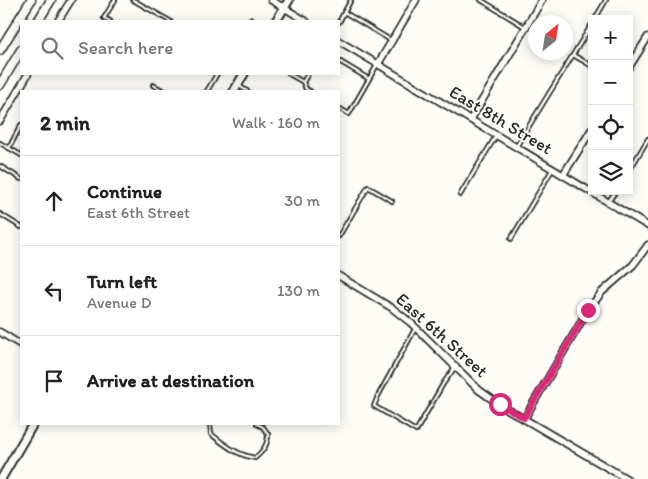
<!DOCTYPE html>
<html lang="en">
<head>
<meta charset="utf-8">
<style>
  :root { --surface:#fff; --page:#f6f6f6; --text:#222; --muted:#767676; --line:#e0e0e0 }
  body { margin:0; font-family:Itim,sans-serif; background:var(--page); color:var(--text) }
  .controls { position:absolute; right:15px; top:15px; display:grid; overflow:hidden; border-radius:0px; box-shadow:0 2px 12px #0003 }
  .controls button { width:45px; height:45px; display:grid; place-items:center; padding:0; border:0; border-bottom:1px solid var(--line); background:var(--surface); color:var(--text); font:25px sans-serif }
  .compass { position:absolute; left:528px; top:15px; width:45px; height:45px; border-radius:50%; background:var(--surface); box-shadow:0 2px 12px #0003; rotate:30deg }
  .stop { position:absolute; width:15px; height:15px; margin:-11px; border:4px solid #db2777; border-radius:50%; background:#fff }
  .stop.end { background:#db2777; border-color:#fff; box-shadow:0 1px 5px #0008 }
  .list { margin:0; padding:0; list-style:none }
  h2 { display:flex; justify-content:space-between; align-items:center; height:65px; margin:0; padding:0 20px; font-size:21px }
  h2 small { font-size:16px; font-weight:400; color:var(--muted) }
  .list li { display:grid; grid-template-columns:32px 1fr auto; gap:15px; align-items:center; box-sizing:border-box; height:90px; padding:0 20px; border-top:1px solid var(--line) }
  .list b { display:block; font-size:19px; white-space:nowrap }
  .list p { margin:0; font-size:16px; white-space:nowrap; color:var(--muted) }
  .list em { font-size:16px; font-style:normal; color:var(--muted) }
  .icon { flex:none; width:28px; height:28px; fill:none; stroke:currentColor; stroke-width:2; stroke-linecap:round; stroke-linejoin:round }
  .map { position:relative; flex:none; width:648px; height:479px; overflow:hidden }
  .search { position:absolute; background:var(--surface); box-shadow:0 2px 12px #0003; left:20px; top:20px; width:320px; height:55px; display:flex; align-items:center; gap:12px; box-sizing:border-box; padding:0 18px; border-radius:0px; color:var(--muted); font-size:19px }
  .panel { position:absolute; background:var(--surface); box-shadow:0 2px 12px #0003; left:20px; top:90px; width:320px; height:335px; border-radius:0px }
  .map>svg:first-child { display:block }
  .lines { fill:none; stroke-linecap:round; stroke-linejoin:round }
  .service-casing { stroke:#2b2b2b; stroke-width:6 }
  .minor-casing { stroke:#2b2b2b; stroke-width:9 }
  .tertiary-casing { stroke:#2b2b2b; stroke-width:11 }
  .secondary-casing { stroke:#2b2b2b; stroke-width:11 }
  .service { stroke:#fdfcf7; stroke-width:2.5 }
  .minor { stroke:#fdfcf7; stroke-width:5.5 }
  .tertiary { stroke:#fdfcf7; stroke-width:7 }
  .secondary { stroke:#fdfcf7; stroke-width:8 }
  .route { stroke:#db2777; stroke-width:6 }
  .labels { text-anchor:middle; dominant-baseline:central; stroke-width:4; stroke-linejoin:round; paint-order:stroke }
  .street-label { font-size:18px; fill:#2b2b2b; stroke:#fdfcf7 }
</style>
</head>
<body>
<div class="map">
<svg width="648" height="479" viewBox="0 0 648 479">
  <rect width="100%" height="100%" fill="#fdfcf7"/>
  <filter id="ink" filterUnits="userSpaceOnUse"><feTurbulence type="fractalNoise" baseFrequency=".02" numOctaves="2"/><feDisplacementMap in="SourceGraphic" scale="10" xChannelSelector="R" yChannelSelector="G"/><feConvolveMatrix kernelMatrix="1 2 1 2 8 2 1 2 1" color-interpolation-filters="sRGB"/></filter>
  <g filter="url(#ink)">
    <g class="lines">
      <g class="service-casing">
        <g id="service">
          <path d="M133,0l37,21"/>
          <path d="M481,0l44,27"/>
          <path d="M344,12l48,29"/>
          <path d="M595,19l11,-19"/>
          <path d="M110,21l-6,-3 11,-18"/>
          <path d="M248,21l2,-2 3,2"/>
          <path d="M339,22l12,-22"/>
          <path d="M573,55l19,11"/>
          <path d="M339,61l30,18"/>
          <path d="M289,74l14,8 3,7 4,2"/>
          <path d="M303,82l5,-8"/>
          <path d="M153,85l11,6"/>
          <path d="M239,86l8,5"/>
          <path d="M207,91l10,-17"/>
          <path d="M339,108l10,6 28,-49"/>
          <path d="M0,143l21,12"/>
          <path d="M516,147l76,-123"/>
          <path d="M9,148l12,-23"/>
          <path d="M0,166l21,13"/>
          <path d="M629,171l19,-32"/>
          <path d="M460,195l36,-59"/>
          <path d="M608,202l8,-11"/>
          <path d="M0,214l21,13"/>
          <path d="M339,236l29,-49 24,14"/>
          <path d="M511,239l41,-69"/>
          <path d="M415,329l-37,67 -4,10 42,25 27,-47 12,-17"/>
          <path d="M210,424l1,10c14,11 26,21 44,24 8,-7 13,-13 13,-24l-5,-7 -6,-3"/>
        </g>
      </g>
      <g class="minor-casing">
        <g id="minor">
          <path d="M271,0l35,21"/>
          <path d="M58,21l13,-21"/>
          <path d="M339,41l309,185"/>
          <path d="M378,64l38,-64"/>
          <path d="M629,67l19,-30"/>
          <path d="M471,119l71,-119"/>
          <path d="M0,121l28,-47"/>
          <path d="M563,175l29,-46"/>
          <path d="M339,276l53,32 19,15 68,67 21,15 127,74"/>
          <path d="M0,332l21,13"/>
          <path d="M524,419l64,-109 14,-18 31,-27 15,-20"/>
        </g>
      </g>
      <g class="tertiary-casing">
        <g id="tertiary">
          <path d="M276,21l13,-21"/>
          <path d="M234,91l10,-17"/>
          <path d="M1,479l32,-55"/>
        </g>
      </g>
      <g class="secondary-casing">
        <g id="secondary">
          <path d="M38,21l13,-21"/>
          <path d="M0,50l31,-50"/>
          <path d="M0,85l21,-35"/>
        </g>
      </g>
      <use href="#service" class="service"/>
      <use href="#minor" class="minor"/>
      <use href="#tertiary" class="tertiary"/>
      <use href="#secondary" class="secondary"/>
    </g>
  </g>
  <g class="lines" filter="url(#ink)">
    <path class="route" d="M500,404l24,14 64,-108"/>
  </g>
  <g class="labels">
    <g class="street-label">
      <text transform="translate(501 120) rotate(31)">East 8th Street</text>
      <text transform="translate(442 335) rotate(42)">East 6th Street</text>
    </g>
  </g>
</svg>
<div class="controls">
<button>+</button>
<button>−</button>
<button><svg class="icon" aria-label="locate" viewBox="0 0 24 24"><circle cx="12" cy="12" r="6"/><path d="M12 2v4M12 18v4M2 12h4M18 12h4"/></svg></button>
<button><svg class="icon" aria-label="layers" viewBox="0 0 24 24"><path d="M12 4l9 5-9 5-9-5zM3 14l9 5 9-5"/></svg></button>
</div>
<svg class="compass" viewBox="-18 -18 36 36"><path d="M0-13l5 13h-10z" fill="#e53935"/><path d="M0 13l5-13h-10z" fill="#767676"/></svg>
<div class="stop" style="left:500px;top:404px"></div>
<div class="stop end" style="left:588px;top:310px"></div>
<div class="search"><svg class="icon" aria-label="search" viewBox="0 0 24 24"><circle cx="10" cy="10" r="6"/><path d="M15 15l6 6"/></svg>Search here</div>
<section class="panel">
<h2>2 min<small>Walk · 160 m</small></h2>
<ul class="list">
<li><svg class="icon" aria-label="ahead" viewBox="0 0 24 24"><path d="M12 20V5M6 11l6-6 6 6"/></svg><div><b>Continue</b><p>East 6th Street</p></div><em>30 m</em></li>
<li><svg class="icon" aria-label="left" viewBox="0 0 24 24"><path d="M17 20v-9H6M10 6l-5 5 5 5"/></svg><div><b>Turn left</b><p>Avenue D</p></div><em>130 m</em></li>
<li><svg class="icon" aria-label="arrive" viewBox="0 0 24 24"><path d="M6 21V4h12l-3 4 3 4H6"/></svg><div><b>Arrive at destination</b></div></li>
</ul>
</section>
</div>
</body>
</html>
